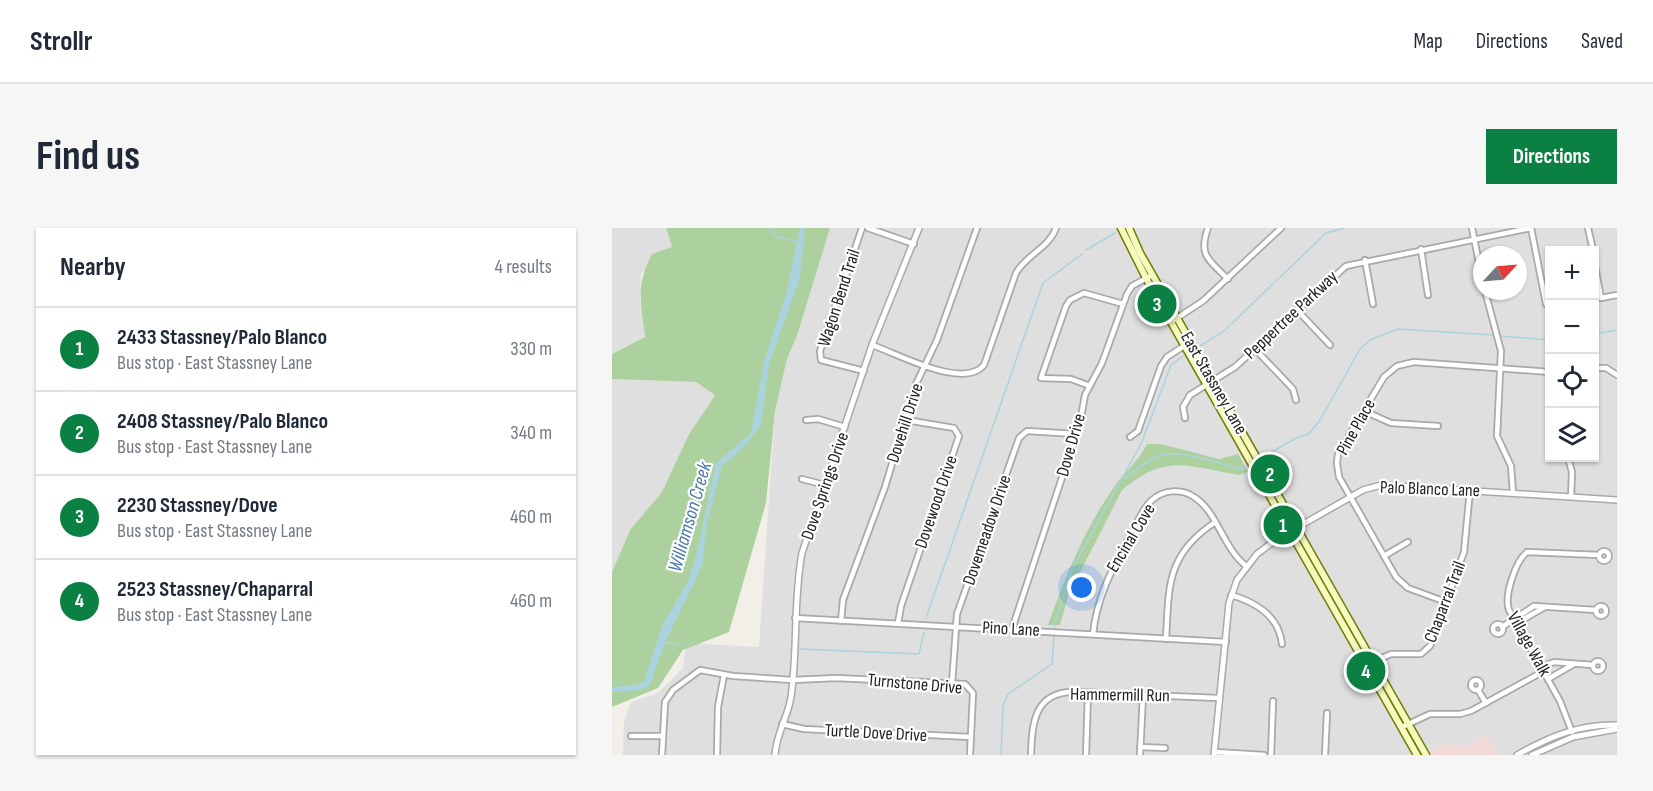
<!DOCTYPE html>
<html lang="en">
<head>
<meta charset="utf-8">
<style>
  :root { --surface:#fff; --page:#f6f6f7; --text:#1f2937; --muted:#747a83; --line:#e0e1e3; --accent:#0b8043 }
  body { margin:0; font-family:"Sofia Sans Condensed",sans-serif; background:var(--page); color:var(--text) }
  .controls { position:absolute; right:18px; top:18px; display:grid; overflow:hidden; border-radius:0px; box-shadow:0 2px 4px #0004 }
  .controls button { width:54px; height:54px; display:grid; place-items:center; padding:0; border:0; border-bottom:2px solid var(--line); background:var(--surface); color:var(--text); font:30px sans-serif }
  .compass { position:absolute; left:861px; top:18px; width:54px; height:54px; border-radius:50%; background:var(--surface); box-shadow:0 2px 4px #0004; rotate:64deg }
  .you { position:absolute; left:470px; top:360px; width:21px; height:21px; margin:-15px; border:4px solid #fff; border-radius:50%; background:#1a73e8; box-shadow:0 0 0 9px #1a73e833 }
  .badge { display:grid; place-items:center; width:39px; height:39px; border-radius:50%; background:var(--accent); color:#fff; font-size:20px; font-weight:700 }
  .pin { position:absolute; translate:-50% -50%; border:3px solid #fff; box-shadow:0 2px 6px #0006 }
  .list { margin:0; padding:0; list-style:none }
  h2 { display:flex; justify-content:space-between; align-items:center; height:78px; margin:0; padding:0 24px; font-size:26px }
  h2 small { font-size:20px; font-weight:400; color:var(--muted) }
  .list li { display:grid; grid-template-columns:39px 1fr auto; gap:18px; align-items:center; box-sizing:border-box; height:84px; padding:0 24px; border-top:2px solid var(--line) }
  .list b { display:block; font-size:22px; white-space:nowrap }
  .list p { margin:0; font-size:20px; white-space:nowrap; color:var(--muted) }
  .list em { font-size:20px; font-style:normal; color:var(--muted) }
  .icon { flex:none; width:33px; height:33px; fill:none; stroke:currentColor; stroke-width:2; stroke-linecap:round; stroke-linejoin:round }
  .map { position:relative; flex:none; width:1005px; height:527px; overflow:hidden; border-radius:0px }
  header { display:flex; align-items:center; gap:36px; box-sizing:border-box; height:84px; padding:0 30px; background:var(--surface); border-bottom:2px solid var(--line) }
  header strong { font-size:28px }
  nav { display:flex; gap:33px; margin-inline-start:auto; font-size:21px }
  .intro { display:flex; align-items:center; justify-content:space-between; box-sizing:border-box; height:144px; padding:0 36px }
  h1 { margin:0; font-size:42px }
  .button { padding:15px 27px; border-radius:0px; background:var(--accent); color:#fff; font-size:21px; font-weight:700 }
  main { display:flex; gap:36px; padding:0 36px }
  aside { flex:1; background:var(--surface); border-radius:0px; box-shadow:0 2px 4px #0004 }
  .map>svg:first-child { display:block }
  .residential { fill:#e0dfdf; fill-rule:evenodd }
  .commercial { fill:#f2dad9 }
  .forest { fill:#add19e }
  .water { fill:#aad3df }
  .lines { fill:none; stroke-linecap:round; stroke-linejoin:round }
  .stream { stroke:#aad3df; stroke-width:1.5 }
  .minor-casing { stroke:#a9a9a9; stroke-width:8 }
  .tertiary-casing { stroke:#a9a9a9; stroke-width:8 }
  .secondary-casing { stroke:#707d05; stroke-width:9 }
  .minor { stroke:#fff; stroke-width:4.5 }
  .tertiary { stroke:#fff; stroke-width:5 }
  .secondary { stroke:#f7fabf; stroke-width:6 }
  .labels { text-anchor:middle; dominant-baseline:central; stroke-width:4.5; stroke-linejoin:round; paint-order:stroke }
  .street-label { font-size:18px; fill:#222; stroke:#fff }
  .water-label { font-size:20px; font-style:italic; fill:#4a7aab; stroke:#fff }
</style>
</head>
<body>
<header>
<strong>Strollr</strong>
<nav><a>Map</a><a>Directions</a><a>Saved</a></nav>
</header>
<div class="intro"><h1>Find us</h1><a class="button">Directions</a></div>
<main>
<aside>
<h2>Nearby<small>4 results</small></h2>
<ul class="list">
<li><span class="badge">1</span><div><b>2433 Stassney/Palo Blanco</b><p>Bus stop · East Stassney Lane</p></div><em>330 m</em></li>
<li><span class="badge">2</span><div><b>2408 Stassney/Palo Blanco</b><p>Bus stop · East Stassney Lane</p></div><em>340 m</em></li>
<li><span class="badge">3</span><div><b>2230 Stassney/Dove</b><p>Bus stop · East Stassney Lane</p></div><em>460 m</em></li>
<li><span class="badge">4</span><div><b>2523 Stassney/Chaparral</b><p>Bus stop · East Stassney Lane</p></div><em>460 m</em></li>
</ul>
</aside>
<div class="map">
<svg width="1005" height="527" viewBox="0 0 1005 527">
  <rect width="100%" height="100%" fill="#f2efe9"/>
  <g class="residential">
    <path d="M0,0h54l6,19 -31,27 -1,26 5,37 -33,17z"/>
    <path d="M218,0h787v527h-119l-12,-20 -19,11 -22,-3 -15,9 1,3h-808l1,-34 7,-19 27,-9 25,-25 3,-25 73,4 16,-236 12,-52 10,-23zM938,22h44v208h-44zM870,27h36v36h-36z"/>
    <path d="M0,151l84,3 19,12 -26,40 -27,58 -32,38 -18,42z"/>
  </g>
  <path class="commercial" d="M874,507l12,20h-67l-2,-3 16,-9 22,3z"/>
  <g class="forest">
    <path d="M54,0h164l-33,108 -10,23 -12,52 -9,92 -37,129 -46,18 -25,38 -46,19v-135l18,-42 32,-38 27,-58 26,-39 -19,-13 -84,-3v-25l33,-17c-4,-35 -10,-51 7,-83l20,-7z"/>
    <path d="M535,216h14l58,15 19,-5 10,18 -9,3c-52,-9 -72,-22 -117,15l-54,106 -8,29h-12c18,-50 37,-97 68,-141 10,-14 23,-23 31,-40z"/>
  </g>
  <path class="water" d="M188,0h5l-5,50 -31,86 -8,60 -16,22 -23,20 -15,57 -5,43 -35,72 -18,48 -8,4 -29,2v-5l23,-2 9,-3 18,-56 26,-45 9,-28 19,-90 35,-30 13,-71 22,-67z"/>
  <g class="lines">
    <g class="stream">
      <path d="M156,0l9,9 22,5"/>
      <path d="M474,22l29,-17"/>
      <path d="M982,106l23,-4"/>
      <path d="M888,108l50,4"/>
      <path d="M588,118l24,-15 102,-98 18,-5"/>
      <path d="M651,229l33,-19 13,-4 11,-14 40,-71 10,-9 28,-11 97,6"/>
      <path d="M513,250c10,-7 20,-16 31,-21 20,-11 64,8 86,12l4,-2"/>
      <path d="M314,390l117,-335 39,-29"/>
      <path d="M52,415l20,1"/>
      <path d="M188,421l119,5 5,-22"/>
      <path d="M389,527l2,-49 5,-12 44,-30 3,-42 17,-53 70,-127 29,-77 12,-9"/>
    </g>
    <g class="minor-casing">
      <g id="minor">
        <path d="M250,0l-42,123 1,9 43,11"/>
        <path d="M256,0l46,16"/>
        <path d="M596,0c-10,28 1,32 20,51"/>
        <path d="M860,0l10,50"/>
        <path d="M919,0l15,76"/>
        <path d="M976,0l5,22"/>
        <path d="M809,21l7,46"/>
        <path d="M753,32l8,44"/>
        <path d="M982,33l7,37 16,-3"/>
        <path d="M873,63l16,60 -4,85 14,30 2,27"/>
        <path d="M685,82l33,35"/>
        <path d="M559,94l32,-21 78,-73"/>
        <path d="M260,117c26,9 92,45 112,20l32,-92c10,-18 33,-25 40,-45"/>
        <path d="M643,121l38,40 3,11"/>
        <path d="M982,140h12l11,7"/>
        <path d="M478,158l-19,-7 -30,-1 25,-72 4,-6 14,-7 39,11"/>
        <path d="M752,183l27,12 47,3"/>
        <path d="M573,190l-2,-11 7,-12 45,-28 111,-101 185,-38"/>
        <path d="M194,192l12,-1 27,8"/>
        <path d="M518,209l8,-6 23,-65 6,-9 17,-11"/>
        <path d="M956,230l4,14 -1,25"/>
        <path d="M190,251l23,6"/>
        <circle cx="992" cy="328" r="5"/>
        <path d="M772,328l24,-14"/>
        <path d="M619,367c24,7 48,21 51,49"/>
        <path d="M834,374l-38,-14 -12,-11 -57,-100 -2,-14 1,-9 46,-77 13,-11 17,-4 136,10"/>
        <circle cx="989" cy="383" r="5"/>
        <path d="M183,390l431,24"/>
        <path d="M902,392h8l23,-13"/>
        <path d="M229,393l2,-21 42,-113 31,-103 21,-44 40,-112"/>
        <path d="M286,395l3,-17 58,-170 -5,-8 -48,-8"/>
        <circle cx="886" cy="401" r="5"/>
        <path d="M890,399l32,-21 62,4"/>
        <path d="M400,401l68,-206 5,-28 17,-32 25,-69 5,-8 20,-11"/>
        <path d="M481,406c4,-39 21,-68 39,-102 6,-11 11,-24 20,-32 11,-10 29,-12 42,-3 23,14 29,51 52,69"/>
        <path d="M554,411c3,-52 0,-84 48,-116"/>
        <circle cx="986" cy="438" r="5"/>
        <path d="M754,437l25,-11h30l9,-8 34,-94 6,-62"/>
        <path d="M929,439l13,-5 39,3"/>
        <path d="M936,451l26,-15"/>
        <circle cx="864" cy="457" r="5"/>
        <path d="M340,456l5,-70 62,-176 8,-7 49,3"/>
        <path d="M866,462l8,13"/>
        <path d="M170,496l22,5 167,8"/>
        <path d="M790,499l28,-13h30l11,-3 73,-40"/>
        <path d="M960,504l-12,-31 -51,-91c-5,-14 6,-48 18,-58l72,3"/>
        <path d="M19,508h31"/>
        <path d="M528,519l25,1"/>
        <path d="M603,524l49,3"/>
        <path d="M50,527l3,-53 8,-12 27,-20 33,6 59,4 44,-2 129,6 8,9 -3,62"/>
        <path d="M105,527l1,-48 6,-32"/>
        <path d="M419,527c1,-31 3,-64 44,-63l143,6"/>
        <path d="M474,527l2,-62"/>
        <path d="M528,527l3,-60"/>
        <path d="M659,527l2,-54"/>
        <path d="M713,527l2,-42"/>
      </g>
    </g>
    <g class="tertiary-casing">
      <g id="tertiary">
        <path d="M163,527c1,-21 13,-38 16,-58 7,-48 2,-96 11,-144l70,-208 47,-117"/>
        <path d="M602,527l15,-152 8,-23 20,-26 20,-15 86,-49 18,-5 236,15"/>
        <path d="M905,527c32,-18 62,-31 100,-30"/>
        <path d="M920,527l41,-18 44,-8"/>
      </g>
    </g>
    <g class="secondary-casing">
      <g id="secondary">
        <path d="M509,0l25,50 271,477"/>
        <path d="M517,0l11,25 286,502"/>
      </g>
    </g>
    <use href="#minor" class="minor"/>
    <use href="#tertiary" class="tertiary"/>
    <use href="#secondary" class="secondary"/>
  </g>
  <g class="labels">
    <g class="street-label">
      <text transform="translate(227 70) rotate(-72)">Wagon Bend Trail</text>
      <text transform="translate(679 87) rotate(-43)">Peppertree Parkway</text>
      <text transform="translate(602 155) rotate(60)">East Stassney Lane</text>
      <text transform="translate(293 195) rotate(-72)">Dovehill Drive</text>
      <text transform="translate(744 199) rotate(-61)">Pine Place</text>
      <text transform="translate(459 217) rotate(-74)">Dove Drive</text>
      <text transform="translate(213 258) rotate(-71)">Dove Springs Drive</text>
      <text transform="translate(818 261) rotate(2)">Palo Blanco Lane</text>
      <text transform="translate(324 274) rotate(-71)">Dovewood Drive</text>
      <text transform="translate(375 302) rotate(-71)">Dovemeadow Drive</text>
      <text transform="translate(519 310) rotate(-59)">Encinal Cove</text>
      <text transform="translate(833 374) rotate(-69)">Chaparral Trail</text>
      <text transform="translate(399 401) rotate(3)">Pino Lane</text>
      <text transform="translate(917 416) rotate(61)">Village Walk</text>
      <text transform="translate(303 456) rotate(5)">Turnstone Drive</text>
      <text transform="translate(508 467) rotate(1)">Hammermill Run</text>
      <text transform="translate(264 505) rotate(3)">Turtle Dove Drive</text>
    </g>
    <g class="water-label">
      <text transform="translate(78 289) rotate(-74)">Williamson Creek</text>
    </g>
  </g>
</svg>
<div class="controls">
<button>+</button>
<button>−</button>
<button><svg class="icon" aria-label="locate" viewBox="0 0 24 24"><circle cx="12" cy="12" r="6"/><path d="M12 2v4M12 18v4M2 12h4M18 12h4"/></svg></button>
<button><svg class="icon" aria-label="layers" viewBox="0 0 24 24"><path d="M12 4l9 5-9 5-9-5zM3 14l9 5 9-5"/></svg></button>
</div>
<svg class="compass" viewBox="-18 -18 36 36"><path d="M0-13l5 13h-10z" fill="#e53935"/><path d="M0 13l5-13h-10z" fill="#747a83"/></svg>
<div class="you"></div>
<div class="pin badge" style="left:671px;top:297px">1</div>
<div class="pin badge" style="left:658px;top:246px">2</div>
<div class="pin badge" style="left:545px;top:76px">3</div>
<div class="pin badge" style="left:754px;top:443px">4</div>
</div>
</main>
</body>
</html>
